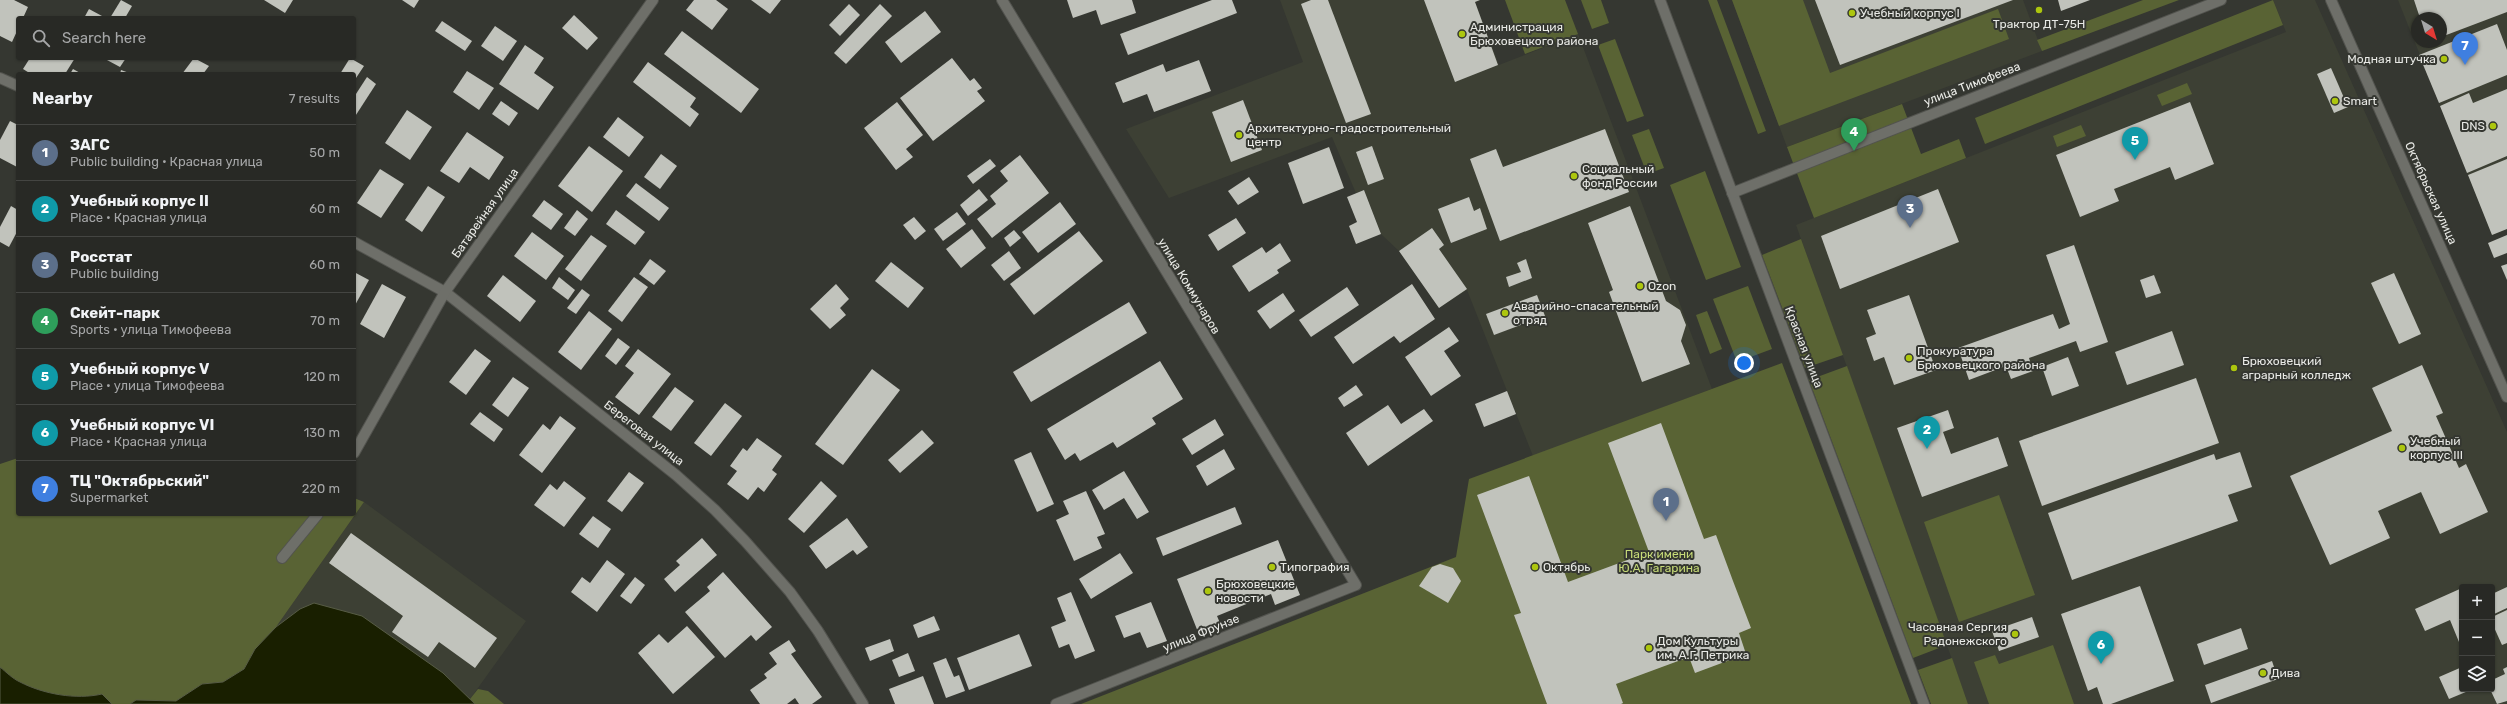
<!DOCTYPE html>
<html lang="en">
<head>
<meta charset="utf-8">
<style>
  :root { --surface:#282925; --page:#30312d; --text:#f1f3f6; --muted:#a5a6a7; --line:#444542; --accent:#8abfa5 }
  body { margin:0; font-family:Rubik,sans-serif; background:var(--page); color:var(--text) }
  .controls { position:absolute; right:12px; bottom:12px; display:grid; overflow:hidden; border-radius:4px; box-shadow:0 1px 3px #0004 }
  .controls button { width:36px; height:36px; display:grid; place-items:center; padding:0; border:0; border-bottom:1px solid var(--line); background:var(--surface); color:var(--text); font:20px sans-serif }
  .compass { position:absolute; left:2411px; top:12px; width:36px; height:36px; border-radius:50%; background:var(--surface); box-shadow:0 1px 3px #0004; rotate:142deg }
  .you { position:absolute; left:1744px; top:363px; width:14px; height:14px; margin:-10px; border:3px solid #fff; border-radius:50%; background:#1a73e8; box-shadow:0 0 0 6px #1a73e833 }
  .badge { display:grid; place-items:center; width:26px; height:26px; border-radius:50%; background:var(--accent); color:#fff; font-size:13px; font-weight:700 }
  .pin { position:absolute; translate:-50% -33px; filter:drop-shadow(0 1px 2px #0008) }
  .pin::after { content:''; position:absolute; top:21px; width:14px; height:12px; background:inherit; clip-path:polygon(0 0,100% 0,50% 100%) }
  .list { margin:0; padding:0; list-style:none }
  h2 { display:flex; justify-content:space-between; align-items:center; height:52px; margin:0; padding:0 16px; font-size:17px }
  h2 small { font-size:13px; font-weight:400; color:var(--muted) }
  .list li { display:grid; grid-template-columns:26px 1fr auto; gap:12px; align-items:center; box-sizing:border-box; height:56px; padding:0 16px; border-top:1px solid var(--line) }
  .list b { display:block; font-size:15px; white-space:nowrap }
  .list p { margin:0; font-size:13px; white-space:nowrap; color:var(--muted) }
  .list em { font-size:13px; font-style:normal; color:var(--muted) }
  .icon { flex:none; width:22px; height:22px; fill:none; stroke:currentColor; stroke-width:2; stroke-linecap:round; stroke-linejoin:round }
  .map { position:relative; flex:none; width:2507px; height:704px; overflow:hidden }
  .search { position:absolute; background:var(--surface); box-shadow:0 1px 3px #0004; left:16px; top:16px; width:340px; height:44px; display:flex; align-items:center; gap:10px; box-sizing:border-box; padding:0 14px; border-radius:4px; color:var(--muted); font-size:15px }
  .panel { position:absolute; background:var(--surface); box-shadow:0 1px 3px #0004; left:16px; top:72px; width:340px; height:444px; border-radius:4px }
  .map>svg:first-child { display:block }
  .built { fill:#3d4034; fill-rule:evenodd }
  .green { fill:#596334 }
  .water { fill:#191f00; stroke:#575c45 }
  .building { fill:#c1c3bc }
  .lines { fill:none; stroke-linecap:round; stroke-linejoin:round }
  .minor-casing { stroke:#52534e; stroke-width:12 }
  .tertiary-casing { stroke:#52534e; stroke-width:12 }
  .minor { stroke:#6e6f69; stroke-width:10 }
  .tertiary { stroke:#6e6f69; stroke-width:10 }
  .poi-dot { fill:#adc60e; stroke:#353731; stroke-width:1.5 }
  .labels { text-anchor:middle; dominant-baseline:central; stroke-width:4; stroke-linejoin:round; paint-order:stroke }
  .poi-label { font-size:12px; fill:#e9eae6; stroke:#353731; text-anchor:start }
  .street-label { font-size:12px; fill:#e9eae6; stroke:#353731 }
  .park-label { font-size:12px; fill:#c7db78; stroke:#353731 }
</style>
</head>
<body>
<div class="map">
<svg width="2507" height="704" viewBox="0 0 2507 704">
  <rect width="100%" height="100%" fill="#353731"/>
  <g class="built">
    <path d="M1280,0h200l-5,2 24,63 79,-31 134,355 -179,67 -66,-166 -28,18 -40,-57 -18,-17 -17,-44 -8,3 -24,-56 -163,61 -43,-69 177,-67z"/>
    <path d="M1732,0h291l19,51 -255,96z"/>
    <path d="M2273,0h42l192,432v272h-539l-172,-479 490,-193zM2053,314l11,31 -35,13 4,13 -27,-5 -37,14 -11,-31zM2462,587h30v102h-30z"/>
    <path d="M2398,0h109v229l-15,6zM2417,18h24v24h-24z"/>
    <path d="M364,502l162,119 -56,78 -27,-26 -14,-9 -129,-55 -24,18z"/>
  </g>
  <g class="green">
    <path d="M1505,0h60l13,34 -53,20z"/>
    <path d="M1581,0h20l8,23 -17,6z"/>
    <path d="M1708,0h9l49,131 -8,3z"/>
    <path d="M1732,0h71l27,73 168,-64 11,30 -230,87z"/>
    <path d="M2143,0h36l-137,51 -5,-11z"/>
    <path d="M2273,0l10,25 -298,119 -10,-26z"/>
    <path d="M1615,39l29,77 -17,6 -29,-77z"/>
    <path d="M2187,83l5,11 -30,12 -5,-11z"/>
    <path d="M1902,104l19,50 38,-15 7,19 -152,60 -27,-71z"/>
    <path d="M2081,125l5,11 -29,11 -4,-11z"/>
    <path d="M1649,129l15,39 -17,6 -15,-39z"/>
    <path d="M1705,171l36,96 -35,13 -36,-95z"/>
    <path d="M1801,239l42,116 -38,13 -43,-113z"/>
    <path d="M1748,286l24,63 -35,13 -24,-63z"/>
    <path d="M1707,311l15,38 -12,5 -14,-39z"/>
    <path d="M1782,363l129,341h-830l375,-147 13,-78z"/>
    <path d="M1847,366l100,279 -34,13 -104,-278z"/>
    <path d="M18,458v56h336v-16l10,4 -88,125 -21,22 -11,20 -21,13 -21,2 -26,17 -40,-1 -6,4h-18l-10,-10c-26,6 -59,0 -82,-12 -7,-3 -14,-10 -20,-15v-203z"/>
    <path d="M1999,495l36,100 -76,27 -35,-100z"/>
    <path d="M2053,645l21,59h-85l-15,-42 21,-7 4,9z"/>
    <path d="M1952,658l16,46h-37l-13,-34z"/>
    <path d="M478,689l10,2 16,13h-29l-5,-5z"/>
  </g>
  <g class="water">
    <path d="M314,603l48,13 81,57 32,31h-345l6,-4 40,1 26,-17 21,-2 21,-13 11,-20 21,-22 24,-18z"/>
    <path d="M0,667c6,5 13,12 20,15 23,12 56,18 82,12l10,10h-112z"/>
  </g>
  <g class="building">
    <path d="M0,0h14l14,7 -5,11h-5v11l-6,13 -12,-6z"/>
    <path d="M121,0l11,6 -7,12h-15z"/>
    <path d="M264,0h29l-8,13z"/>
    <path d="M402,0h17l-5,8z"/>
    <path d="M694,0h22l12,9 -16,21 -26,-20z"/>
    <path d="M751,0h30l-11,14z"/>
    <path d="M1067,0h65l4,13 -35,12 -5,-15 -23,8z"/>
    <path d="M1212,0h20l5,13 -109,42 -8,-21z"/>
    <path d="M1311,0h17l43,114 -25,9 -45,-119z"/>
    <path d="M1424,0h56l-5,2 23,63 -43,17z"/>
    <path d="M1815,0h198l-173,65z"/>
    <path d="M2058,0h32l-29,11z"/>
    <path d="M2414,0h93v12l-66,25v-19h-21z"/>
    <path d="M849,4l11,11 -20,21 -11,-11z"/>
    <path d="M880,4l12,12 -46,48 -12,-11z"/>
    <path d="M89,9l13,7 -1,2h-17z"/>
    <path d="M925,11l16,21 -40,31 -16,-21z"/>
    <path d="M574,15l24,23 -11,12 -25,-22z"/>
    <path d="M442,21l30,20 -7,10 -30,-20z"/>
    <path d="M2497,24l10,26v25l-68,28 -20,-48z"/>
    <path d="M495,26l22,15 -14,20 -22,-15z"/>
    <path d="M682,31l77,58 -18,24 -77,-59z"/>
    <path d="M525,45l19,13 -10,15 20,14 -16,23 -39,-26z"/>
    <path d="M30,58h45l-10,16h-34l-8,-5z"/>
    <path d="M108,58h18l-6,9 -13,-7z"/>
    <path d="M194,58l15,8 -6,8h-21z"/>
    <path d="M350,58l14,8 -10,15v-7h-14z"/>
    <path d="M952,58l18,23 4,-3 8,10 -5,3 8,10 -52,40 -33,-43z"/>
    <path d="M1199,60l12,31 -57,21 -7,-18 -24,9 -8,-20 48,-19 3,8z"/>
    <path d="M648,62l48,36 -6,9 9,7 -9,13 -57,-45z"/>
    <path d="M2331,68l17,39 -14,6 -17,-39z"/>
    <path d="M73,69l9,5h-12z"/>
    <path d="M121,70l11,4h-12z"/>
    <path d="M467,71l27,17 -15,22 -26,-18z"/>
    <path d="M367,77l9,7 -22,34v-21z"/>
    <path d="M2507,89v67l-40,17 -27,-67 29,-13 4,10z"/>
    <path d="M1243,100l19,50 -31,12 -19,-50z"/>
    <path d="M501,101l17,12 -9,13 -17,-12z"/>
    <path d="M897,102l26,33 -17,14 7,8 -17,13 -32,-42z"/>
    <path d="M2190,102l24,62 -39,16 -5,-13 -56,22 5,12 -39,16 -24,-62z"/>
    <path d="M407,110l25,17 -22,33 -25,-17z"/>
    <path d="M618,117l26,20 -15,20 -26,-20z"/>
    <path d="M10,121l8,4 -1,42 -17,-9v-18z"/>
    <path d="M1605,129l24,63 -129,49 -30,-82 26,-10 7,18z"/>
    <path d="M467,132l37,25 -15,23 -19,-13 -11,16 -19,-12z"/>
    <path d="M589,146l34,25 -31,41 -34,-26z"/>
    <path d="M1372,146l12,33 -16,6 -12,-33z"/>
    <path d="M1329,147l15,41 -41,16 -15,-41z"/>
    <path d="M661,154l16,12 -17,23 -16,-12z"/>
    <path d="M1020,155l29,38 -57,45 -15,-19 19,-15 -6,-8 18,-15 -8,-10z"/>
    <path d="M990,159l6,7 -23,18 -6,-8z"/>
    <path d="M2507,159v70l-15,6 -24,-60z"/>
    <path d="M380,169l24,15 -23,34 -24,-15z"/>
    <path d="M1249,177l10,15 -21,13 -10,-14z"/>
    <path d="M636,183l33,25 -10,13 -33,-25z"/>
    <path d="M428,186l17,11 -23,35 -17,-12z"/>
    <path d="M979,189l9,11 -20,16 -8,-11z"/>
    <path d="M1938,189l21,53 -119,47 -19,-53z"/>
    <path d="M1364,190l17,44 -25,10 -7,-18 8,-4 -10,-25z"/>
    <path d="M1469,197l5,14 6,-3 7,21 -36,14 -13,-34z"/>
    <path d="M544,200l19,14 -12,16 -19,-14z"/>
    <path d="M1060,202l16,22 -38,29 -16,-21z"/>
    <path d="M11,206l7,4v20l-9,17 -9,-5v-15z"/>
    <path d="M1630,206l36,95 14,9 6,15 -5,16 9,23 -48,18 -33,-90 4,-2 -25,-67z"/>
    <path d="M577,210l11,9 -13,17 -11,-8z"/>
    <path d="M616,210l29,22 -10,13 -29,-21z"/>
    <path d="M957,212l9,12 -23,17 -9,-12z"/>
    <path d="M914,217l12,14 -11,9 -12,-15z"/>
    <path d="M1236,218l10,15 -28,18 -10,-16z"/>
    <path d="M1432,228l12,17 -5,4 28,40 -28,19 -40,-57z"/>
    <path d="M972,229l14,19 -25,20 -15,-19z"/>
    <path d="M1014,230l7,8 -11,9 -6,-9z"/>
    <path d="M1079,231l24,30 -69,54 -24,-31z"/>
    <path d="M532,232l32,24 -18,24 -32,-24z"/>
    <path d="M591,235l16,11 -26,35 -16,-12z"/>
    <path d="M2507,235v18l-13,5 -6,-15z"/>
    <path d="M1280,243l11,18 -14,9 2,3 -30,19 -17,-26 30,-19 4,6z"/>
    <path d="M2074,245l34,97 -28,10 -4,-11 -47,17 4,13 -22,8 -5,-13 -37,14 -11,-32 95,-34 6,15 11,-5 -24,-69z"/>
    <path d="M1009,251l12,17 -17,13 -13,-16z"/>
    <path d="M650,259l16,12 -12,14 -15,-11z"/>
    <path d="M1526,259l6,19 -23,9 -3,-10 15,-5 -4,-9z"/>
    <path d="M891,262l33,26 -16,20 -33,-27z"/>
    <path d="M2507,264v16l-6,-14z"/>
    <path d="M354,272l15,8 -15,27z"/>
    <path d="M2394,273l27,61 -22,10 -28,-61z"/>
    <path d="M503,275l33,26 -16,21 -33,-26z"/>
    <path d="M2154,275l7,18 -15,5 -6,-18z"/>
    <path d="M559,277l16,13 -7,10 -16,-12z"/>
    <path d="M634,277l14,10 -26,35 -14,-11z"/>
    <path d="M382,284l24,13 -22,41 -24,-14z"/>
    <path d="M836,284l13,15 -9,9 6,7 -16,14 -20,-20z"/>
    <path d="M1412,284l23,35 -35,24 -6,-7 -41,28 -19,-27z"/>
    <path d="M1347,287l12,18 -48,32 -12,-17z"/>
    <path d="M582,289l8,6 -14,19 -9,-6z"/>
    <path d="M1283,293l12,18 -25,18 -13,-18z"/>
    <path d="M1537,295l8,21 -51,19 -8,-21z"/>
    <path d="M1909,295l27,75 -42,15 -10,-28 -10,4 -8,-23 10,-4 -9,-24z"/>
    <path d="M1129,302l18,31 -116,69 -18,-30z"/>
    <path d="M589,311l23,18 -31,41 -23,-18z"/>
    <path d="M1449,327l10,14 -15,10 17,25 -30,20 -26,-39z"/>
    <path d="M2172,331l12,34 -57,20 -12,-33z"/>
    <path d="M618,338l12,9 -14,18 -11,-9z"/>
    <path d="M475,349l16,12 -25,34 -17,-13z"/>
    <path d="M638,349l33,25 -32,41 -24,-18 19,-24 -9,-7z"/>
    <path d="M2068,357l11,29 -27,10 -10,-29z"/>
    <path d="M1160,361l23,38 -31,19 4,6 -39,24 -4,-6 -33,19 -5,-8 -10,7 -18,-31z"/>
    <path d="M2422,365l21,48 -7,3 23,52 7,-4 22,48 -48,22 -19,-42 -43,19 12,27 -60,27 -40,-89 102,-45 -20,-43z"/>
    <path d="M872,369l28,21 -57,75 -28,-21z"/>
    <path d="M513,377l16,11 -21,29 -16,-12z"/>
    <path d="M2196,378l23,65 -177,63 -23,-65z"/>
    <path d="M1356,385l7,10 -19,12 -6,-9z"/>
    <path d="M675,387l19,14 -23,30 -19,-14z"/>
    <path d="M1507,391l9,23 -32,13 -9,-23z"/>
    <path d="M725,403l17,13 -31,40 -17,-13z"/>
    <path d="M1388,405l13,19 23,-15 9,12 -65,45 -22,-33z"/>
    <path d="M1948,410l6,18 -11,4 8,22 47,-17 10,29 -86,31 -25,-69z"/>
    <path d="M480,412l23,17 -9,13 -24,-18z"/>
    <path d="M560,416l16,12 -34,45 -23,-18 24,-31 7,6z"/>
    <path d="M1215,419l9,16 -32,20 -10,-16z"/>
    <path d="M1661,423l43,116 12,-4 17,46 18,47 -12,5 7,21 -51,19 -6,-16 -73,27 7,19 -2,1h-74l-33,-89 7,-2 -44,-118 52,-19 39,106 81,-30 -41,-109z"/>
    <path d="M922,430l12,13 -34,30 -12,-13z"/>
    <path d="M757,438l25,18 -10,14 5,4 -13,18 -6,-5 -10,13 -21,-16 10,-13 -7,-5 13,-18 4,3z"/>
    <path d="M1224,449l11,20 -28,17 -11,-20z"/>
    <path d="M1031,452l23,52 -17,8 -23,-52z"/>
    <path d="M2240,452l12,35 -24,8 10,26 -166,59 -24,-67 166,-59 2,6z"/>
    <path d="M1124,471l25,41 -12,7 -13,-21 -20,12 -12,-20z"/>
    <path d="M629,472l15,11 -22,29 -15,-11z"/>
    <path d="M564,481l22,17 -22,29 -30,-22 16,-21 7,6z"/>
    <path d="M821,481l16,15 -33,37 -16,-14z"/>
    <path d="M1086,491l19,43 -8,3 5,11 -28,13 -18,-41 13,-6 -6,-13z"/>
    <path d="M1235,507l7,17 -79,32 -7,-18z"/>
    <path d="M593,516l18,13 -13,19 -19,-14z"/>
    <path d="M847,518l21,29 -11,8 -4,-5 -27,19 -17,-23z"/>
    <path d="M351,533l146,105 -22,30 -36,-26 -11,15 -36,-25 11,-16 -74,-53z"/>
    <path d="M702,538l15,17 -42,37 -11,-13 16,-14 -4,-4z"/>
    <path d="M1278,540l22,55 -25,10 -4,-11 -54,22 3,7 -22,9 -21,-53z"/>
    <path d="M1120,553l13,20 -42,26 -12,-20z"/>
    <path d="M607,560l18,14 -28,38 -26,-20 11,-15 8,6z"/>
    <path d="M1440,564l13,4 8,13 -13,22 -29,-17 13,-19z"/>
    <path d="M723,572l49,55 -16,14 -5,-6 -26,23 -40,-46 25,-21 -3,-4z"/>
    <path d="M635,577l10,8 -14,19 -11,-8z"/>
    <path d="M2140,586l34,95 -63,23h-8l-6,-17 -9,4 -27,-77z"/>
    <path d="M2507,587v21l-15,7v-21z"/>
    <path d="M2462,588v52l-3,2 -9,-22 -25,11 -10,-22z"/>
    <path d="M1071,592l24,59 -20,8 -6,-15 -10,4 -8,-21 15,-6 -9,-23z"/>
    <path d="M1151,602l16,39 -20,7 -7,-16 -16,6 -9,-22z"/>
    <path d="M2507,610v33l-5,2 -10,-22v-6z"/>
    <path d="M934,616l6,14 -22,8 -5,-13z"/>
    <path d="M2032,617l7,20 -40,14 -7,-20z"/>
    <path d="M687,626l28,31 -42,37 -35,-41 21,-19 9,9z"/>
    <path d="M2241,628l7,21 -44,16 -7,-21z"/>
    <path d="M1019,634l13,32 -63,24 -12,-32z"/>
    <path d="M890,639l4,12 -24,10 -5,-13z"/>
    <path d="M789,640l7,11 -5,3 31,43 -10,7h-13l-4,-6 -8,6h-27l-10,-14 17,-12 -3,-4 13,-10 -8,-11z"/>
    <path d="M908,653l7,18 -16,6 -7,-17z"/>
    <path d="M946,658l8,19 5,-2 6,16 -19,7 -13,-35z"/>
    <path d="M2272,661l6,18 -67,24 -6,-18z"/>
    <path d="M2462,667v22h11l-24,10 -10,-22z"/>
    <path d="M2507,667v34l-10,3 -7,-15h2v-9l13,-6 -2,-5z"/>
    <path d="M923,676l11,28h-39l-6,-15z"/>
  </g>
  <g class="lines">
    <g class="minor-casing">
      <g id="minor">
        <path d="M1002,0l354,585 -300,119"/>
        <path d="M1660,0l264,704"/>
        <path d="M0,78l18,8"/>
        <path d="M1732,193l489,-193"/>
        <path d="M354,242l91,50 231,183 39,35 30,31 45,51 28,39 45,73"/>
        <path d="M354,453l91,-161 208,-292"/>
        <path d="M282,558l36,-44"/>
      </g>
    </g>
    <g class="tertiary-casing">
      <path id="tertiary" d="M2331,0l176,397"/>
    </g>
    <use href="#minor" class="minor"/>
    <use href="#tertiary" class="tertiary"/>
  </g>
  <g class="poi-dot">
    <circle cx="2039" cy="10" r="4"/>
    <circle cx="1852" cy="13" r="4"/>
    <circle cx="1462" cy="34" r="4"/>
    <circle cx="2444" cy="59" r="4"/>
    <circle cx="2335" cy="101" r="4"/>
    <circle cx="2493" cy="126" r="4"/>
    <circle cx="1239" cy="135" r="4"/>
    <circle cx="1574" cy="176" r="4"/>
    <circle cx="1640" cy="286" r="4"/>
    <circle cx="1505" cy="313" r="4"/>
    <circle cx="1909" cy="358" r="4"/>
    <circle cx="2234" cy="368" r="4"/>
    <circle cx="2402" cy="448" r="4"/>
    <circle cx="1272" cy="567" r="4"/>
    <circle cx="1535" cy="567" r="4"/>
    <circle cx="1208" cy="591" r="4"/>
    <circle cx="2015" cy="634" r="4"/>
    <circle cx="1649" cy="648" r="4"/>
    <circle cx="2263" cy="673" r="4"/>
  </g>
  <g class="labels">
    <g class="poi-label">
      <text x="1860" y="13">Учебный корпус I</text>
      <text x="2039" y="24" text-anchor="middle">Трактор ДТ-75Н</text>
      <text x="1470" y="27">Администрация<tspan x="1470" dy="14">Брюховецкого района</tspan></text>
      <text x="2436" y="59" text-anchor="end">Модная штучка</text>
      <text x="2343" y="101">Smart</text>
      <text x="2485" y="126" text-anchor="end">DNS</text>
      <text x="1247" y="128">Архитектурно-градостроительный<tspan x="1247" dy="14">центр</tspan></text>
      <text x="1582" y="169">Социальный<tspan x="1582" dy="14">фонд России</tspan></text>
      <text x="1648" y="286">Ozon</text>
      <text x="1513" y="306">Аварийно-спасательный<tspan x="1513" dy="14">отряд</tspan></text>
      <text x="1917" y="351">Прокуратура<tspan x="1917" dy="14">Брюховецкого района</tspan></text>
      <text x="2242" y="361">Брюховецкий<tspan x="2242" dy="14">аграрный колледж</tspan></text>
      <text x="2410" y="441">Учебный<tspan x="2410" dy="14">корпус III</tspan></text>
      <text x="1280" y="567">Типография</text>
      <text x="1543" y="567">Октябрь</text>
      <text x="1216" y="584">Брюховецкие<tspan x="1216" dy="14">новости</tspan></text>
      <text x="2007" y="627" text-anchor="end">Часовная Сергия<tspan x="2007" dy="14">Радонежского</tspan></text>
      <text x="1657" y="641">Дом Культуры<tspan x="1657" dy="14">им. А.Г. Петрика</tspan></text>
      <text x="2271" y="673">Дива</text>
    </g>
    <g class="street-label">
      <text transform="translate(1972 84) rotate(-21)">улица Тимофеева</text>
      <text transform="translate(2431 193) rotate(66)">Октябрьская улица</text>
      <text transform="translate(485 213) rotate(-55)">Батарейная улица</text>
      <text transform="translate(1189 286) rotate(59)">улица Коммунаров</text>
      <text transform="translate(1804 347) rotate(69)">Красная улица</text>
      <text transform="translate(644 433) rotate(38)">Береговая улица</text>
      <text transform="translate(1201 633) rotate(-22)">улица Фрунзе</text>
    </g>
    <g class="park-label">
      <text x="1659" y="554">Парк имени<tspan x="1659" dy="14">Ю.А. Гагарина</tspan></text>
    </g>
  </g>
</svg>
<div class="controls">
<button>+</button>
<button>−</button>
<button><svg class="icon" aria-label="layers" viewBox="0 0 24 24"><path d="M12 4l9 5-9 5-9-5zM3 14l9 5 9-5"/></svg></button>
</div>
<svg class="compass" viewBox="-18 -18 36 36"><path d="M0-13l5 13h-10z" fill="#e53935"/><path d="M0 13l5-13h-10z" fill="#a5a6a7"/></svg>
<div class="you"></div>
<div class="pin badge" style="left:1666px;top:521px;background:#5c6f8a">1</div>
<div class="pin badge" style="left:1927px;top:449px;background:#0f9aa8">2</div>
<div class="pin badge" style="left:1910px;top:228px;background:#5c6f8a">3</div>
<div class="pin badge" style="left:1854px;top:151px;background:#2e9e5b">4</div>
<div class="pin badge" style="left:2135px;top:160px;background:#0f9aa8">5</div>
<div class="pin badge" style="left:2101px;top:664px;background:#0f9aa8">6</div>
<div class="pin badge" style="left:2465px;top:65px;background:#3f7fe0">7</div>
<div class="search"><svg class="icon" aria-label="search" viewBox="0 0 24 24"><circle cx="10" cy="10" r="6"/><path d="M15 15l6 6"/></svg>Search here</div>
<section class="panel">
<h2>Nearby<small>7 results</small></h2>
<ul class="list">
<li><span class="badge" style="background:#5c6f8a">1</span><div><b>ЗАГС</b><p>Public building · Красная улица</p></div><em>50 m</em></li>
<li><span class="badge" style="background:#0f9aa8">2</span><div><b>Учебный корпус II</b><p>Place · Красная улица</p></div><em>60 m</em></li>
<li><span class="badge" style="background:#5c6f8a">3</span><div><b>Росстат</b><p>Public building</p></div><em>60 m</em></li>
<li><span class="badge" style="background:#2e9e5b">4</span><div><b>Скейт-парк</b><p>Sports · улица Тимофеева</p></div><em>70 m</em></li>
<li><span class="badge" style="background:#0f9aa8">5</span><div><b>Учебный корпус V</b><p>Place · улица Тимофеева</p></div><em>120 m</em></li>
<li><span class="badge" style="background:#0f9aa8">6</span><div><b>Учебный корпус VI</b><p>Place · Красная улица</p></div><em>130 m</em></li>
<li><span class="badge" style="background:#3f7fe0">7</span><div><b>ТЦ &quot;Октябрьский&quot;</b><p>Supermarket</p></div><em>220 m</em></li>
</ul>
</section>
</div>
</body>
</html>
